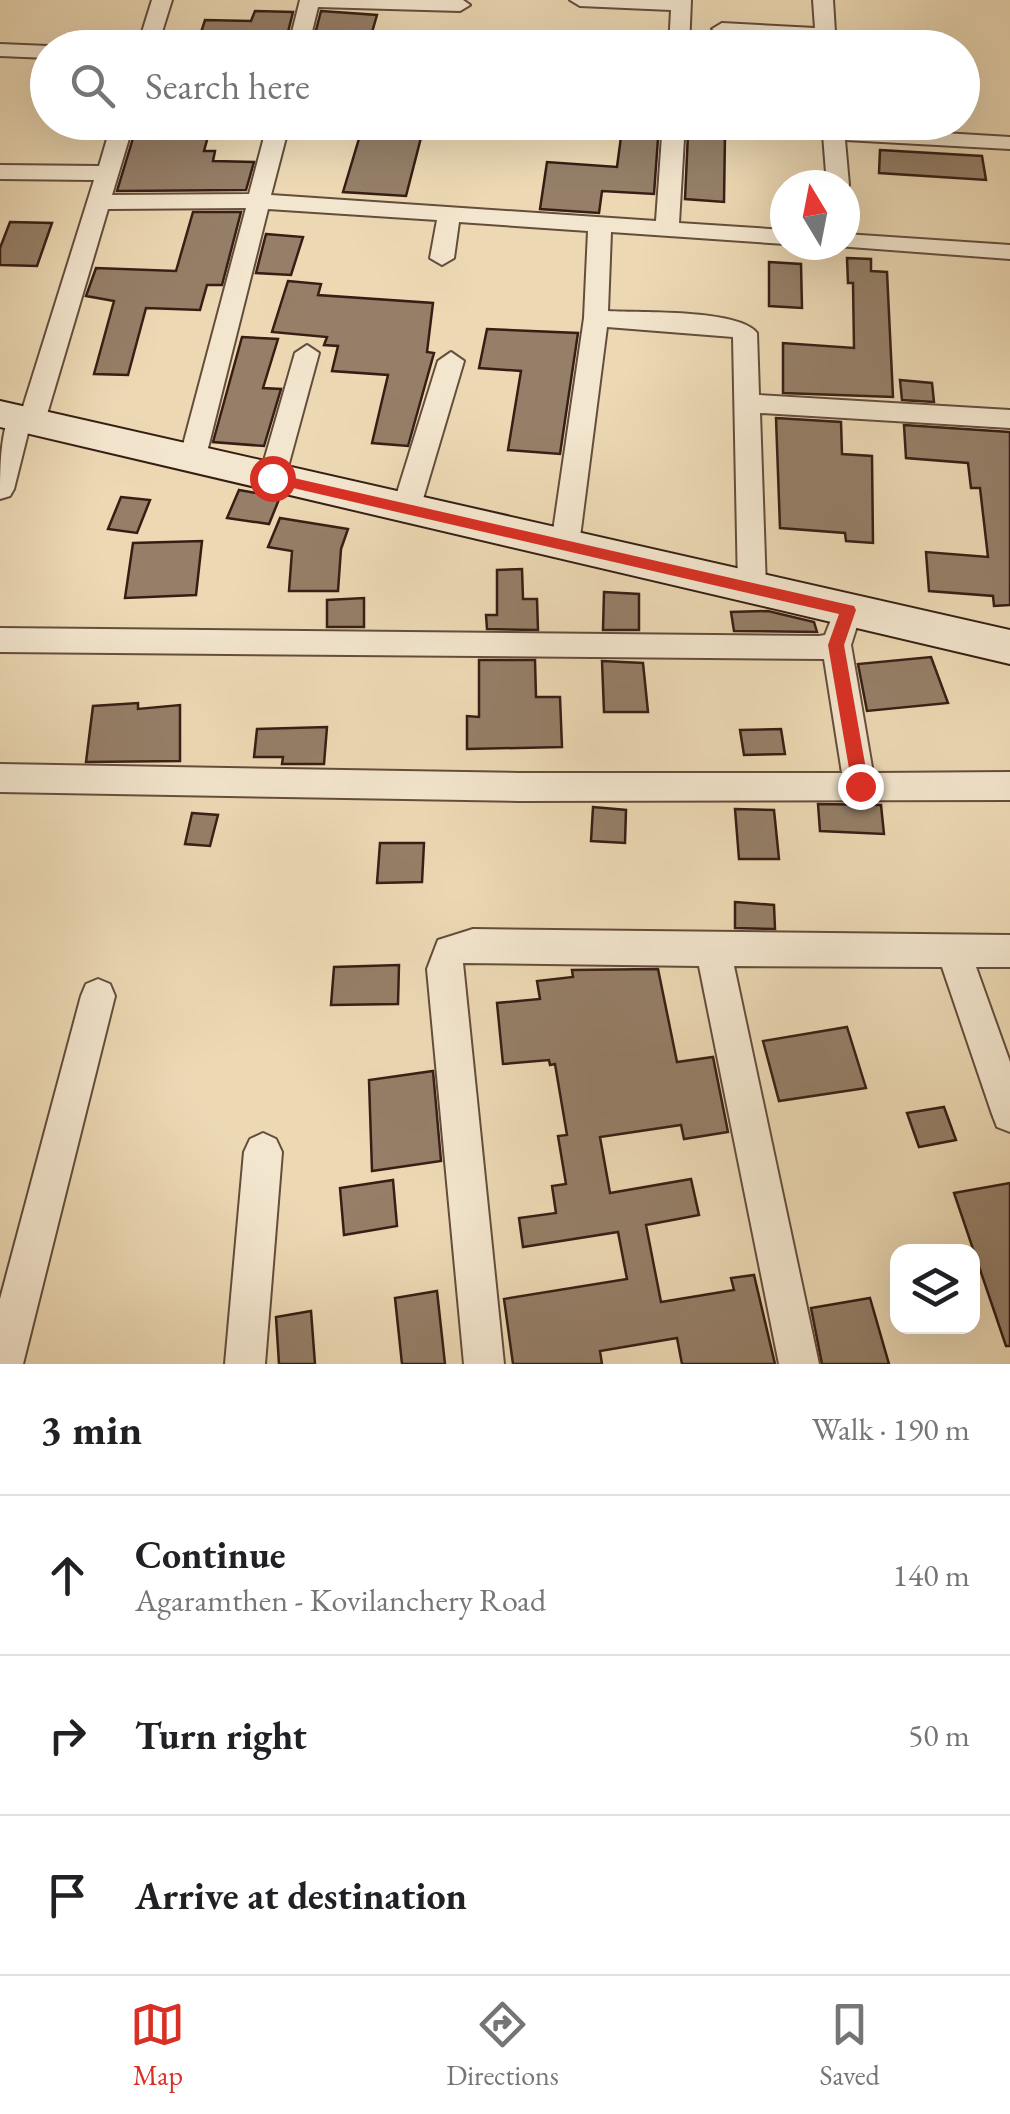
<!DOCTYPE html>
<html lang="en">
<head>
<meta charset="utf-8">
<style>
  :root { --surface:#fff; --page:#f2f2f2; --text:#202124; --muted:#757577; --line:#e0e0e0; --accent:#d93025 }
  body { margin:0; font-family:"EB Garamond",serif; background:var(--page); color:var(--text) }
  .controls { position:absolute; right:30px; bottom:30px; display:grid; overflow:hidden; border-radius:20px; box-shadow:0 10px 40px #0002 }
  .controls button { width:90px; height:90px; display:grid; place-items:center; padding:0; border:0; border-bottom:2px solid var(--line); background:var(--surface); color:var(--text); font:50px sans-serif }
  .compass { position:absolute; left:770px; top:170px; width:90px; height:90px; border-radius:50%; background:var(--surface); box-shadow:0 10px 40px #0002; rotate:350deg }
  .stop { position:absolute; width:30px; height:30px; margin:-22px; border:8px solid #d93025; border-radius:50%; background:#fff }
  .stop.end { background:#d93025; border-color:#fff; box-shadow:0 2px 10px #0008 }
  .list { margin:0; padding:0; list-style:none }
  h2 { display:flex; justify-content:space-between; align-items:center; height:130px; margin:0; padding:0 40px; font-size:42px }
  h2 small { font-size:32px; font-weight:400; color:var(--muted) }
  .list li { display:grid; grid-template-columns:65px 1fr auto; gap:30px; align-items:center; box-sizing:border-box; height:160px; padding:0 40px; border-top:2px solid var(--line) }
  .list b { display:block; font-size:38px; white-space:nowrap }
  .list p { margin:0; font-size:32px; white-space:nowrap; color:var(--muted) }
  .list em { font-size:32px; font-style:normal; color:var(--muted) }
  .icon { flex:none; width:55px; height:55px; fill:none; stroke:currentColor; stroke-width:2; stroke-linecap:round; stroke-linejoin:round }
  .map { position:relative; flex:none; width:1010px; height:1364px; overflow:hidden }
  .search { position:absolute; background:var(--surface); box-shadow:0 10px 40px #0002; left:30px; right:30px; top:30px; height:110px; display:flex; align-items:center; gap:25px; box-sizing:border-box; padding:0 35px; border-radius:55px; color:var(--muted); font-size:38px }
  .sheet { height:610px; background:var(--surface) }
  nav { display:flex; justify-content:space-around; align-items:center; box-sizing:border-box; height:140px; border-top:2px solid var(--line); background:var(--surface); font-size:28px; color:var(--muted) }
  nav a { display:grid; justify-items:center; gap:5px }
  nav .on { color:var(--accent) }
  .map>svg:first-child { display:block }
  .building { fill:#957f68; stroke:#371e15; stroke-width:2.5 }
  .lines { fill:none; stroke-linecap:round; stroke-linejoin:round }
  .minor-casing { stroke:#644d3d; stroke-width:4 }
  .secondary-casing { stroke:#371e15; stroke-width:4 }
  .minor { fill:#f3e6ce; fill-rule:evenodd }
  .secondary { fill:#f3e6ce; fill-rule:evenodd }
  .route { fill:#d93025 }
</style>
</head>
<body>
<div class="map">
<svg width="1010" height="1364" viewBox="0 0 1010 1364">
  <rect width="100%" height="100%" fill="#ecd9b4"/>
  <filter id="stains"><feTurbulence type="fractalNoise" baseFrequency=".002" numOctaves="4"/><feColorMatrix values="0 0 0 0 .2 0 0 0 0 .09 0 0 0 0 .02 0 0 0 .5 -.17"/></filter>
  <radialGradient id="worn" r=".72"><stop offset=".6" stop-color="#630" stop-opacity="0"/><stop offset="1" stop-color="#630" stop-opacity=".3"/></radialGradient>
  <g class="building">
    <path d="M255,11l38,1 -9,36h-88l9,-28 46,1z"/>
    <path d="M321,11l56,4 -9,31 -55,-4z"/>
    <path d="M150,122h62l-8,29h11l-2,10 41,1 -8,28 -129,1 17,-56h12z"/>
    <path d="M364,122h61l-19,74 -63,-4z"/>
    <path d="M623,122l36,3 -5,69 -52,-3 -3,22 -59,-4 7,-47 70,5z"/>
    <path d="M688,133l37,2 -1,67 -39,-3z"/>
    <path d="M880,150l102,6 4,24 -107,-7z"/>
    <path d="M193,212h48l-19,73h-15l-7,25 -54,-2 -18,67 -34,-1 20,-73 -28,-5 10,-28 80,3z"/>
    <path d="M10,222l42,1 -15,43 -37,-1v-17z"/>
    <path d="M266,234l37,3 -12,38 -35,-2z"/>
    <path d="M847,258l24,1v12l16,1 6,125 -110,-4v-50l71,5 -1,-65h-5z"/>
    <path d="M769,262l32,2 1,44 -33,-2z"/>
    <path d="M288,281l33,3 -3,11 115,8 -6,49 7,1 -26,93 -36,-3 16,-68 -56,-4 6,-25 -14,-1 3,-8 -55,-5z"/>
    <path d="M487,329l91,4 -18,121 -52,-4 13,-79 -42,-3z"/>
    <path d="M242,337l36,2 -15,49 18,1 -17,57 -51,-4z"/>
    <path d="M900,380l32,3 2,19 -32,-2z"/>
    <path d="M776,418l65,4 1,32 30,2 1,87 -27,-2 -1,-8 -65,-5z"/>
    <path d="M904,425l106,7v173l-16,1 -1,-10 -64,-5 -3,-39 62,5 -8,-69h-9l-3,-25 -62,-5z"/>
    <path d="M239,490l41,7 -11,27 -42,-6z"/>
    <path d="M121,497l29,3 -13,33 -29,-4z"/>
    <path d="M280,518l68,11 -7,20 -3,42h-49l3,-40 -24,-4z"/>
    <path d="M202,541l-6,54 -71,3 8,-55z"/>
    <path d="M522,569l1,30h14l1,31 -51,-1 -1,-14h11v-45z"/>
    <path d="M604,592l35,2v36h-36z"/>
    <path d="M364,598v29h-37v-27z"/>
    <path d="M768,611l46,11 3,10 -83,-1 -3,-19z"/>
    <path d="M931,657l17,46 -81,8 -9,-47z"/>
    <path d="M479,660h56l1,37h24l2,50 -95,2v-33l12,1z"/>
    <path d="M602,661l41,2 5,49h-44z"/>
    <path d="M138,703v6l42,-4v56l-94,1 7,-56z"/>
    <path d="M327,727l-3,37h-42l1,-7h-29l3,-28z"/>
    <path d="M781,729l4,25 -41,1 -4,-25z"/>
    <path d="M818,804l63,1 3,29 -64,-3z"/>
    <path d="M593,807l33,3 -1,33 -34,-2z"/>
    <path d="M735,809l39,1 5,49h-40z"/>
    <path d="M192,813l26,2 -8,31 -25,-2z"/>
    <path d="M380,843h44l-2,39 -45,1z"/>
    <path d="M735,902l39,3 1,24 -40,-1z"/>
    <path d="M399,965l-1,39 -67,1 3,-38z"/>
    <path d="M658,969l19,93 36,-5 15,75 -44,7 -3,-14 -81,12 10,56 81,-14 8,36 -53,10 15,77 73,-12 -3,-12 23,-3 21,89h-93l-5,-26 -77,13 2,13h-89l-9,-65 123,-20 -9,-47 -95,15 -4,-29 37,-5 -4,-27 14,-2 -8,-48 9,-1 -12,-71 -5,1 -1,-5 -46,4 -6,-61 43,-4 -3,-18 36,-4 -1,-7z"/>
    <path d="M847,1027l19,61 -87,13 -16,-60z"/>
    <path d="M433,1071l8,90 -69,10 -3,-91z"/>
    <path d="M944,1107l12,33 -37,7 -12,-34z"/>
    <path d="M393,1180l4,46 -53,9 -4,-47z"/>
    <path d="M1010,1183v163h-4l-52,-153z"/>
    <path d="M437,1291l8,73h-43l-7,-66z"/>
    <path d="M870,1298l19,66h-67l-11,-56z"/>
    <path d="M311,1311l4,53h-36l-3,-47z"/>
  </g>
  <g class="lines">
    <g class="minor-casing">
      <g id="minor">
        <path d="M152,0h20l-15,48h-20z"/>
        <path d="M300,0h163l7,5 -10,6 -142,-4 -10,41h-20z"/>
        <path d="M570,0h121l-2,48h-20l2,-38 -91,-4z"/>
        <path d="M813,0h20l3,48h-20l-1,-8 -93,-5 -10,-6 10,-6 93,5z"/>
        <path d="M559,40l7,2 2,6h-20z"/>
        <path d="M0,44l48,2 6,2h-6v10l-48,-2z"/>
        <path d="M112,122h22l-22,73 137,-1 19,-72h22l-19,73 385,26 7,-99h22l-6,101 106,7v14l-174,-12 -3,79c33,2 131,-2 149,22l2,62 251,15v18l-250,-15 6,175 -4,8 -10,3 -10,-3 -4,-8 -5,-251 -126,-10 -28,218 -4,8 -10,3 -10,-3 -4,-8 33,-227 4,-87 -129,-9 -5,36 -12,7 -12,-7 7,-38 -169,-11 -63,251 -4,7h-18l-4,-7 67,-252 -138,1 -63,212 -4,7 -12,1 -15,60 -4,7 -10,3c0,-29 0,-61 10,-87l12,-2 72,-230 -94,-1v-14l99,1z"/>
        <path d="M822,122h22v5l166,10v12l-165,-9 4,45 -4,5v-5h-18z"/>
        <path d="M845,234l165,11v14l-173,-13 8,-1z"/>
        <path d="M307,345l12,8 -34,125 -4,7h-18l-4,-7 36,-125z"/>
        <path d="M451,352l13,9 -44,148 -4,7h-20l-4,-7 46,-148z"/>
        <path d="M848,599l10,3 4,8 -11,35 22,128 137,-1v28l-492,1 -518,-9v-28l518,9h324l-18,-114 -824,-7v-24l819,8 6,-1 13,-33z"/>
        <path d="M473,929l537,6v32h-34l34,95v70l-13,-5 -5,-13 -50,-147 -208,-1 85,398h-40l-80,-398 -236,-3 41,401h-40l-37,-395 11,-29z"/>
        <path d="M98,979l12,5 5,12 -92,368h-23v-65l81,-303 5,-12z"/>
        <path d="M263,1133l13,6 6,13 -17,212h-40l19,-212 6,-13z"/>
      </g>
    </g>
    <g class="secondary-casing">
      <path id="secondary" d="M0,401l1010,229v34l-1010,-237z"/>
    </g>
    <use href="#minor" class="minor"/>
    <use href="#secondary" class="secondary"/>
  </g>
  <path class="route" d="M272,473l582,133 2,4 -12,35 25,141 -2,5 -7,2 -8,-7 -24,-141 11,-31 -572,-132v-8z"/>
  <rect width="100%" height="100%" filter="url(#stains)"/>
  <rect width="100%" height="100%" fill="url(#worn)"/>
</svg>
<div class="controls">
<button><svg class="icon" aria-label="layers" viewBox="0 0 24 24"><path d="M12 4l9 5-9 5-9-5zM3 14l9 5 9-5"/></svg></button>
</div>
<svg class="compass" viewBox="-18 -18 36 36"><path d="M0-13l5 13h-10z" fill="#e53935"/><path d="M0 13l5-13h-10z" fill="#757577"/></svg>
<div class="stop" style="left:272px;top:478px"></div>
<div class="stop end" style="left:860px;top:786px"></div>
<div class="search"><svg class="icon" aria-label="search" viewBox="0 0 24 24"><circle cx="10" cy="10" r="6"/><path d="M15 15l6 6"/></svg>Search here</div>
</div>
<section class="sheet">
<h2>3 min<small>Walk · 190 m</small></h2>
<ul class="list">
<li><svg class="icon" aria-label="ahead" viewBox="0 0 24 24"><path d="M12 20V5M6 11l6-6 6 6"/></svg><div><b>Continue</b><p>Agaramthen - Kovilanchery Road</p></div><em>140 m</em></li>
<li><svg class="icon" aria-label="right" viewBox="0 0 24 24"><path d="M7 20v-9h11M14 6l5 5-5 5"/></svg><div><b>Turn right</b></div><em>50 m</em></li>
<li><svg class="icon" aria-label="arrive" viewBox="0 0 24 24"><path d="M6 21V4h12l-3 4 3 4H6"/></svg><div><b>Arrive at destination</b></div></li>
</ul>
</section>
<nav>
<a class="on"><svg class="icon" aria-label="map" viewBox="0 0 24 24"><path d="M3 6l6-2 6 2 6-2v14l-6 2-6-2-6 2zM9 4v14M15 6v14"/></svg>Map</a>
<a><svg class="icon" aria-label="directions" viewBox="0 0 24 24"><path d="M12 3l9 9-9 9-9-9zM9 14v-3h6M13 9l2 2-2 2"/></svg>Directions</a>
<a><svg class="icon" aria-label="saved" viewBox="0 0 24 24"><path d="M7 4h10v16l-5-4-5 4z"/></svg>Saved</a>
</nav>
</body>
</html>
